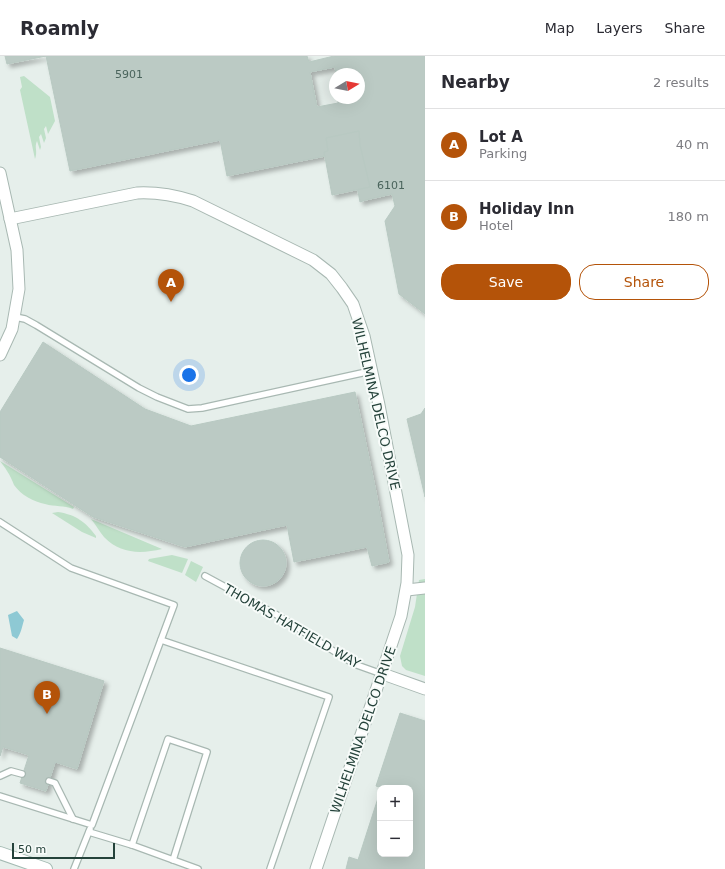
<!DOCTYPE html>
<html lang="en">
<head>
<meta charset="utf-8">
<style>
  :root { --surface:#fff; --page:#f7f7f7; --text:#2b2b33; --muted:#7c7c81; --line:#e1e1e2; --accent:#b45309 }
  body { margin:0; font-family:"DejaVu Sans",sans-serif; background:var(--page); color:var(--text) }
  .controls { position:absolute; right:12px; bottom:12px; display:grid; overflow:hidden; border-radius:8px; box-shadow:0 4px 16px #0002 }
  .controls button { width:36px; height:36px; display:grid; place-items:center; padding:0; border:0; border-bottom:1px solid var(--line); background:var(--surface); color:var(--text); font:20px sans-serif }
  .compass { position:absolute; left:329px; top:12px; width:36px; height:36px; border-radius:50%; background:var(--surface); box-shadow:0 4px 16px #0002; rotate:80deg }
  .scale { position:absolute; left:12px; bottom:10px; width:103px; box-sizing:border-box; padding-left:4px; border:2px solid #24423a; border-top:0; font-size:11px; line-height:14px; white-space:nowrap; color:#24423a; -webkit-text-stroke:3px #f7fbf9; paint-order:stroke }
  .you { position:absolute; left:189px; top:319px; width:14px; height:14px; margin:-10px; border:3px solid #fff; border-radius:50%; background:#1a73e8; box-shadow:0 0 0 6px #1a73e833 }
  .badge { display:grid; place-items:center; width:26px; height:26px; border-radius:50%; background:var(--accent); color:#fff; font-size:13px; font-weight:700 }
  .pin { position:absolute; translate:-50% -33px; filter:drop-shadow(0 1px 2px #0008) }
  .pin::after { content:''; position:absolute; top:21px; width:14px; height:12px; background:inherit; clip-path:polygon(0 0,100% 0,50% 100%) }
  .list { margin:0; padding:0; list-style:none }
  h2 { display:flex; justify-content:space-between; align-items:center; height:52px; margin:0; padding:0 16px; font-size:17px }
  h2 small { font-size:13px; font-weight:400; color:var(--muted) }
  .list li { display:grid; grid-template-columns:26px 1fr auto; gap:12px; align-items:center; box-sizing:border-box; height:72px; padding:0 16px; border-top:1px solid var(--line) }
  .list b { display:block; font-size:15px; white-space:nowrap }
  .list p { margin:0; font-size:13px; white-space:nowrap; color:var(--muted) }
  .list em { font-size:13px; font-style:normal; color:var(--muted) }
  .actions { display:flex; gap:8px; padding:12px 16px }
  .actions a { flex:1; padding:9px 0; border:1px solid var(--accent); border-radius:16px; text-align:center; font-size:14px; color:var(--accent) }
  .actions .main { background:var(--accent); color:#fff }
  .map { position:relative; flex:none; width:425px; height:813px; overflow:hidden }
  header { display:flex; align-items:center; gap:24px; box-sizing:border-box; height:56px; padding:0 20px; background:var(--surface); border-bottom:1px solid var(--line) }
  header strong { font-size:19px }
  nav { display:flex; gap:22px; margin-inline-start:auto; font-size:14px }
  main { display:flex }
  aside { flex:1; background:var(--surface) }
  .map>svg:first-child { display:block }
  .green { fill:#bfe0c8 }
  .water { fill:#8ec9d4 }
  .building { fill:#bbcac4; stroke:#b8c9c2; fill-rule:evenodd; filter:url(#shadow) }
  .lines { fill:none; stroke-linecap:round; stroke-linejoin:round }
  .lane-casing { stroke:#a8b8b2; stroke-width:8 }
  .street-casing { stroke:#a8b8b2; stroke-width:13 }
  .secondary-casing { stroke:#a4bbb3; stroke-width:14 }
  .lane { stroke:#fff; stroke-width:5.5 }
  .street { stroke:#fff; stroke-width:11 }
  .secondary { stroke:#fff; stroke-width:12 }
  .labels { text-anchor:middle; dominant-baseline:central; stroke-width:4; stroke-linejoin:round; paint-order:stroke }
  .number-label { font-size:11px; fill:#4a645c }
  .street-label { font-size:13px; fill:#24423a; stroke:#f7fbf9 }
</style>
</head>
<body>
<header>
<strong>Roamly</strong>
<nav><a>Map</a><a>Layers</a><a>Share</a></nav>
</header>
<main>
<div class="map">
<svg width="425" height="813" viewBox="0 0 425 813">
  <defs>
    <filter id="shadow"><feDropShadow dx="3.5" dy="3.5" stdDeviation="2" flood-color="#0004"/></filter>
  </defs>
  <rect width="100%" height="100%" fill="#e6efeb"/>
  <g class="green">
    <path d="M24,20l26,21 5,24 -7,13 -2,-8 -2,3 2,9 -2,5 -3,-9 -2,3 2,10 -1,3 -3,-9c-3,6 1,10 -2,18l-15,-69 2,-3 -2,-10z"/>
    <path d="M0,405l74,46 -1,2c-9,-4 -18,-2 -28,-5 -11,-2 -24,-9 -31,-19 -2,-5 -4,-10 -7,-14 -2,-4 -5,-7 -7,-10z"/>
    <path d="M58,456c19,3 27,10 38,24v2l-14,-6 -30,-19z"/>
    <path d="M91,463l71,30c-21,5 -42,5 -58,-12 -5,-6 -8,-12 -13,-18z"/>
    <path d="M172,499l16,4 -6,14 -34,-12 1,-2z"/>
    <path d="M191,505l12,6 -7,15 -11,-7z"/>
    <path d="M425,523v97l-19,-6 -4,-4 -2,-10 15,-49 4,-27z"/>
  </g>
  <path class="water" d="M17,555l7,9c-2,7 -3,13 -7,19l-5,-3 -4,-21z"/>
  <g class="building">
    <path d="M5,0h302l2,6 25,-6h91v258l-26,-20 -14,-73 10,-15 -3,-12 -26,6 -6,2 -10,-51 -123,25 -7,-36 -150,31 -24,-115 -39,8zM335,11l1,7h23v24h-21v5l-21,4 -7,-35z"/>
    <path d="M359,75l1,14 10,42 -38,8 -8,-43 4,-1 -2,-13z"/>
    <path d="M43,286l102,67 46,17 164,-34 20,95 14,75 -17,4 -5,-19 -73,15 -7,-37 -102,22 -92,-30 -93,-60v-45z"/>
    <path d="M425,352v89l-18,-78 14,-5z"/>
    <circle cx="263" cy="507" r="23"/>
    <path d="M0,592l104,33 -27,88 -22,-7 -9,29 -26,-8 9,-28 -26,-8 -3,9z"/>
    <path d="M400,657l25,8v148h-79l3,-12 9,3 21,-65 1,59h30v-53l1,-3h-1v-10h-28l-6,-2z"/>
  </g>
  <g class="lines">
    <g class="lane-casing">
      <g id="lane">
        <path d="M15,261l10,2 11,6 103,63 18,9 31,12 14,-1 169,-37"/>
        <path d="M0,466l71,46 103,37 -82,220 -92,-29"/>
        <path d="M205,520l72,39 77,49 28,10"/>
        <path d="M161,584l168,57 -59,172"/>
        <path d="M0,720l11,-5 11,3"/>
        <path d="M49,725l6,2 18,36"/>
        <path d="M89,776l43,13 66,24"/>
        <path d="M132,789l36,-106 39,13 -34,108"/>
        <path d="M74,813l16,-40"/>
      </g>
    </g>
    <g class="street-casing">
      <g id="street">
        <path d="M0,117l17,77 2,39 -7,40 -12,26"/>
        <path d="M10,163l127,-26c20,-1 37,2 56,8l120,59 18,14 11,14 11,16 11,32 15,69 29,150 -1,28 -6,33 -85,253"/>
        <path d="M407,534l18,-2"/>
        <path d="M383,618l42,15"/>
      </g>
    </g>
    <g class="secondary-casing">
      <path id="secondary" d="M0,797l46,16"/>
    </g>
    <use href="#lane" class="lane"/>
    <use href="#street" class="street"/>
    <use href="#secondary" class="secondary"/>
  </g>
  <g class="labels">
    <g class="number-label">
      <text x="129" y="18">5901</text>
      <text x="391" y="129">6101</text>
    </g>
    <g class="street-label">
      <text transform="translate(376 348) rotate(77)">WILHELMINA DELCO DRIVE</text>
      <text transform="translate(292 570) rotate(30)">THOMAS HATFIELD WAY</text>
      <text transform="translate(363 674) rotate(-71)">WILHELMINA DELCO DRIVE</text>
    </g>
  </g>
</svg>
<div class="controls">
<button>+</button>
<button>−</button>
</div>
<svg class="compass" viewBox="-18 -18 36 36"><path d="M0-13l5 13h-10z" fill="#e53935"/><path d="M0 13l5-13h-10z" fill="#7c7c81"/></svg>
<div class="scale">50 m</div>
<div class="you"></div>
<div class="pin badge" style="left:171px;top:246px">A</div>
<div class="pin badge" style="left:47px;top:658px">B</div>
</div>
<aside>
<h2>Nearby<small>2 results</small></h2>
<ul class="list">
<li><span class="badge">A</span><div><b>Lot A</b><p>Parking</p></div><em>40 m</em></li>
<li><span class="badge">B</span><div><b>Holiday Inn</b><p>Hotel</p></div><em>180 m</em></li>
</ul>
<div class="actions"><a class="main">Save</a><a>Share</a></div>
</aside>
</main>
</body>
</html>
